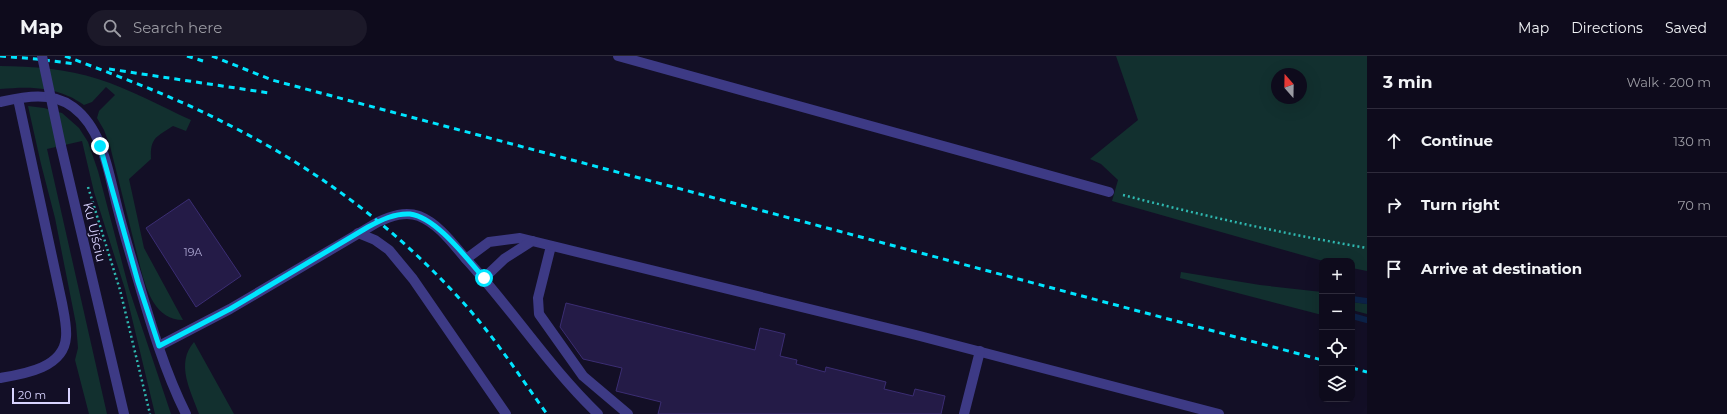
<!DOCTYPE html>
<html lang="en">
<head>
<meta charset="utf-8">
<style>
  :root { --surface:#0e0b1c; --page:#1c1929; --text:#f1f3f6; --muted:#9b9ba3; --line:#2e2b3b }
  body { margin:0; font-family:Montserrat,sans-serif; background:var(--page); color:var(--text) }
  .controls { position:absolute; right:12px; bottom:12px; display:grid; overflow:hidden; border-radius:8px; box-shadow:0 4px 16px #0002 }
  .controls button { width:36px; height:36px; display:grid; place-items:center; padding:0; border:0; border-bottom:1px solid var(--line); background:var(--surface); color:var(--text); font:20px sans-serif }
  .compass { position:absolute; left:1271px; top:12px; width:36px; height:36px; border-radius:50%; background:var(--surface); box-shadow:0 4px 16px #0002; rotate:340deg }
  .scale { position:absolute; left:12px; bottom:10px; width:58px; box-sizing:border-box; padding-left:4px; border:2px solid #d9d4ff; border-top:0; font-size:11px; line-height:14px; white-space:nowrap; color:#d9d4ff; -webkit-text-stroke:3px #130f26; paint-order:stroke }
  .stop { position:absolute; width:12px; height:12px; margin:-9px; border:3px solid #00e5ff; border-radius:50%; background:#fff }
  .stop.end { background:#00e5ff; border-color:#fff; box-shadow:0 1px 4px #0008 }
  .list { margin:0; padding:0; list-style:none }
  h2 { display:flex; justify-content:space-between; align-items:center; height:52px; margin:0; padding:0 16px; font-size:17px }
  h2 small { font-size:13px; font-weight:400; color:var(--muted) }
  .list li { display:grid; grid-template-columns:26px 1fr auto; gap:12px; align-items:center; box-sizing:border-box; height:64px; padding:0 16px; border-top:1px solid var(--line) }
  .list b { display:block; font-size:15px; white-space:nowrap }
  .list em { font-size:13px; font-style:normal; color:var(--muted) }
  .icon { flex:none; width:22px; height:22px; fill:none; stroke:currentColor; stroke-width:2; stroke-linecap:round; stroke-linejoin:round }
  .map { position:relative; flex:none; width:1367px; height:358px; overflow:hidden }
  header { display:flex; align-items:center; gap:24px; box-sizing:border-box; height:56px; padding:0 20px; background:var(--surface); border-bottom:1px solid var(--line) }
  header strong { font-size:19px }
  nav { display:flex; gap:22px; margin-inline-start:auto; font-size:14px }
  .search { width:280px; height:36px; background:var(--page); display:flex; align-items:center; gap:10px; box-sizing:border-box; padding:0 14px; border-radius:22px; color:var(--muted); font-size:15px }
  main { display:flex }
  aside { flex:1; background:var(--surface) }
  .map>svg:first-child { display:block }
  .green { fill:#12302f; fill-rule:evenodd }
  .lines { fill:none; stroke-linecap:round; stroke-linejoin:round }
  .stream { stroke:#0c2248; stroke-width:6 }
  .building { fill:#241b47; stroke:#3b2d73 }
  .path { stroke:#2fb8b0; stroke-width:2.5; stroke-dasharray:2 3; stroke-linecap:butt }
  .service { stroke:#3d3a85; stroke-width:10 }
  .minor { stroke:#3d3a85; stroke-width:10 }
  .rail { stroke:#00e5ff; stroke-width:3; stroke-dasharray:6 5; stroke-linecap:butt }
  .minor-bridge { stroke:#3d3a85; stroke-width:10 }
  .route { stroke:#00e5ff; stroke-width:5 }
  .labels { text-anchor:middle; dominant-baseline:central; stroke-width:3; stroke-linejoin:round; paint-order:stroke }
  .number-label { font-size:11px; fill:#aca6d1 }
  .street-label { font-size:13px; fill:#d9d4ff; stroke:#130f26 }
</style>
</head>
<body>
<header>
<strong>Map</strong>
<div class="search"><svg class="icon" aria-label="search" viewBox="0 0 24 24"><circle cx="10" cy="10" r="6"/><path d="M15 15l6 6"/></svg>Search here</div>
<nav><a>Map</a><a>Directions</a><a>Saved</a></nav>
</header>
<main>
<div class="map">
<svg width="1367" height="358" viewBox="0 0 1367 358">
  <rect width="100%" height="100%" fill="#130f26"/>
  <g class="green">
    <path d="M1116,0h251v215l-15,-3v-7h-29l-211,-60 6,-21 -17,-16 -11,-5 48,-39zM1277,18h24v24h-24z"/>
    <path d="M0,10c32,0 67,3 98,13 32,10 62,27 93,41l-5,11 -13,-5c-17,11 -23,12 -22,33l-22,20 15,69 39,72c-27,0 -36,-28 -42,-50l-31,-124 -6,-16 -7,-12 2,-7 16,-16 -9,-8 -14,15 -8,3c-5,-3 -10,-7 -16,-9 -22,-10 -44,-9 -68,-7z"/>
    <path d="M28,50l16,2 18,5 17,15 9,14 10,29 31,118 42,125h-16l-30,-125 -31,-97 -12,-51 -35,8 60,265h-18l-14,-54 3,-12 -2,-24 -21,-106 -14,-54z"/>
    <path d="M1181,216l79,13 62,7v23l-142,-37z"/>
    <path d="M1352,246l15,2v10l-15,-4z"/>
    <path d="M194,286l40,72h-35c-8,-23 -24,-50 -5,-72z"/>
  </g>
  <g class="lines">
    <g class="stream">
      <path d="M1352,243l15,2"/>
      <path d="M1352,260l15,4"/>
    </g>
  </g>
  <g class="building">
    <path d="M189,143l52,77 -45,31 -50,-79z"/>
    <path d="M566,247l189,47 5,-22 25,6 -5,22 17,4 -1,4 29,8 1,-5 60,15 -2,7 29,7 2,-7 30,7 -4,18h-283l3,-12 -45,-11 6,-23 -39,-9 -23,-32z"/>
  </g>
  <g class="lines">
    <g class="path">
      <path d="M88,131l32,103 30,124"/>
      <path d="M1123,139c81,21 162,39 244,53"/>
    </g>
    <g class="service">
      <path d="M618,0l491,136"/>
      <path d="M0,46c24,-5 51,-11 73,5 31,23 36,69 45,103 6,24 13,47 20,70 13,45 27,92 48,134"/>
      <path d="M358,177l17,7 14,10 24,29 93,135"/>
      <path d="M551,190l-13,52 1,16 44,62 45,38"/>
      <path d="M466,203l23,-17 31,-4 396,97 303,79"/>
      <path d="M484,222l20,-19 28,-18"/>
      <path d="M159,290l71,-37 148,-87c13,-6 27,-11 41,-6 20,8 34,28 47,43 46,50 83,108 132,155"/>
      <path d="M0,322c24,-4 64,-10 66,-41 1,-11 -2,-23 -4,-34l-44,-204"/>
      <path d="M964,358l16,-63"/>
    </g>
    <path class="minor" d="M61,90l63,268"/>
    <g class="rail">
      <path d="M0,0l36,3 40,5"/>
      <path d="M65,0c55,21 110,41 162,68 91,45 173,107 241,184 29,33 53,70 79,106"/>
      <path d="M187,0l16,5"/>
      <path d="M212,0l60,24 1050,280"/>
      <path d="M109,13l160,24"/>
      <path d="M1352,312l15,4"/>
    </g>
    <path class="minor-bridge" d="M42,0l19,90"/>
  </g>
  <g class="lines">
    <path class="route" d="M100,90l38,136 21,64 71,-37 138,-82c13,-7 27,-14 42,-13 26,3 57,45 74,64"/>
  </g>
  <g class="labels">
    <g class="number-label">
      <text x="193" y="196">19A</text>
    </g>
    <g class="street-label">
      <text transform="translate(95 176) rotate(77)">Ku Ujściu</text>
    </g>
  </g>
</svg>
<div class="controls">
<button>+</button>
<button>−</button>
<button><svg class="icon" aria-label="locate" viewBox="0 0 24 24"><circle cx="12" cy="12" r="6"/><path d="M12 2v4M12 18v4M2 12h4M18 12h4"/></svg></button>
<button><svg class="icon" aria-label="layers" viewBox="0 0 24 24"><path d="M12 4l9 5-9 5-9-5zM3 14l9 5 9-5"/></svg></button>
</div>
<svg class="compass" viewBox="-18 -18 36 36"><path d="M0-13l5 13h-10z" fill="#e53935"/><path d="M0 13l5-13h-10z" fill="#9b9ba3"/></svg>
<div class="scale">20 m</div>
<div class="stop" style="left:484px;top:222px"></div>
<div class="stop end" style="left:100px;top:90px"></div>
</div>
<aside>
<h2>3 min<small>Walk · 200 m</small></h2>
<ul class="list">
<li><svg class="icon" aria-label="ahead" viewBox="0 0 24 24"><path d="M12 20V5M6 11l6-6 6 6"/></svg><div><b>Continue</b></div><em>130 m</em></li>
<li><svg class="icon" aria-label="right" viewBox="0 0 24 24"><path d="M7 20v-9h11M14 6l5 5-5 5"/></svg><div><b>Turn right</b></div><em>70 m</em></li>
<li><svg class="icon" aria-label="arrive" viewBox="0 0 24 24"><path d="M6 21V4h12l-3 4 3 4H6"/></svg><div><b>Arrive at destination</b></div></li>
</ul>
</aside>
</main>
</body>
</html>
